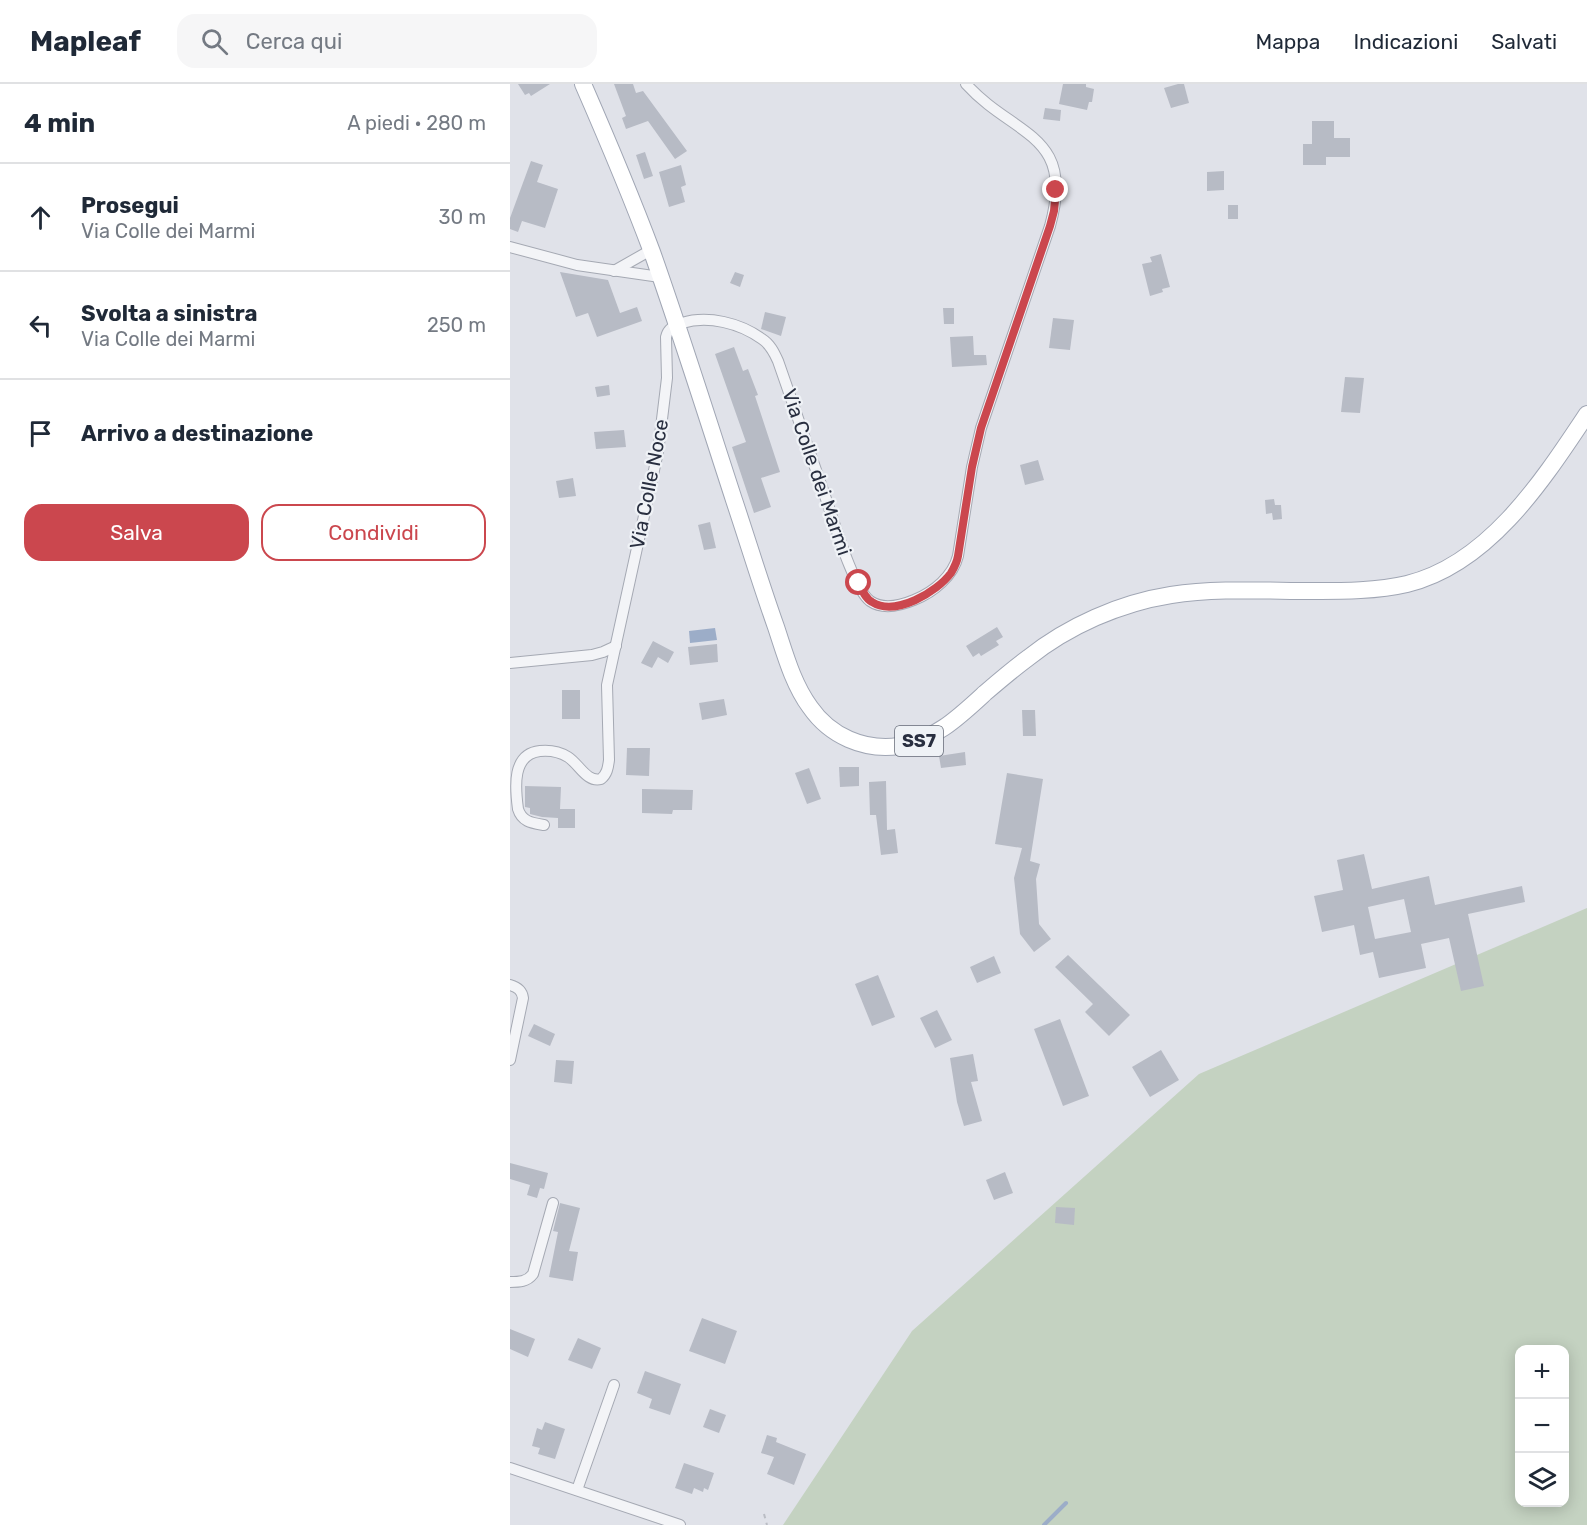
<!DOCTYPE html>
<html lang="it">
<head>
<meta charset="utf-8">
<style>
  :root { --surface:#fff; --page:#f6f6f7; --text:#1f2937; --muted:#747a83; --line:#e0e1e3; --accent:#cb474e }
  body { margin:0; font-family:Rubik,sans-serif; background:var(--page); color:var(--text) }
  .controls { position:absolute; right:18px; bottom:18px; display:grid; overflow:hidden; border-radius:12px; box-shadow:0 3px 15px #0003 }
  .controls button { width:54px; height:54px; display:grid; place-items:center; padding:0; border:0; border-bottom:2px solid var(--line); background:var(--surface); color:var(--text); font:30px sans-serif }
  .stop { position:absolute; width:18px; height:18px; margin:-14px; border:4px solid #cb474e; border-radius:50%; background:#fff }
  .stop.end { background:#cb474e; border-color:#fff; box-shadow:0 2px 6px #0008 }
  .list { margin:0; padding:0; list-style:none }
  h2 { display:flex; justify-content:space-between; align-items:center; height:78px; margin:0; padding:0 24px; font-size:26px }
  h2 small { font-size:20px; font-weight:400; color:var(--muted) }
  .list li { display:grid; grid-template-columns:39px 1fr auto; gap:18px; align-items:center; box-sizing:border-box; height:108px; padding:0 24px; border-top:2px solid var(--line) }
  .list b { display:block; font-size:22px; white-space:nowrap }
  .list p { margin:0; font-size:20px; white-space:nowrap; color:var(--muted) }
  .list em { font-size:20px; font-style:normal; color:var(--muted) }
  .actions { display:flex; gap:12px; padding:18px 24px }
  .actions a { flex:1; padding:14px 0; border:2px solid var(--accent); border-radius:18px; text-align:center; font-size:21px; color:var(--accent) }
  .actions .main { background:var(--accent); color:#fff }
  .icon { flex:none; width:33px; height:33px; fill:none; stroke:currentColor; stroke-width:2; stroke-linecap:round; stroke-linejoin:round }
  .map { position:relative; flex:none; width:1077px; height:1441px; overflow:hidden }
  header { display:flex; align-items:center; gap:36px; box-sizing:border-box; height:84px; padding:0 30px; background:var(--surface); border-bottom:2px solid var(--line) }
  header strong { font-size:28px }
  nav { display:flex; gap:33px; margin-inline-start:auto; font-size:21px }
  .search { width:420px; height:54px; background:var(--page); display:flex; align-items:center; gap:15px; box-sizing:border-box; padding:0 21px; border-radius:18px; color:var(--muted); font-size:22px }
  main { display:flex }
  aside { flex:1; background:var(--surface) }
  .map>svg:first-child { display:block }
  .green { fill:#c4d2c1; fill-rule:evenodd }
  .water { fill:#9cadc8 }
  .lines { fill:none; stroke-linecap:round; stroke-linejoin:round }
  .stream { stroke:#9cadc8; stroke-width:4 }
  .building { fill:#b7bbc5; fill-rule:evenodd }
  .street-casing { stroke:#a5a9b3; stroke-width:12 }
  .primary-casing { stroke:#a0a6b4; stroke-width:18 }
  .path { stroke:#babdc4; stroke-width:2; stroke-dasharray:4.5 4.5; stroke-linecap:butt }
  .street { stroke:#f3f4f7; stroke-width:10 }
  .primary { stroke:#fff; stroke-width:16 }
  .route { stroke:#cb474e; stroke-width:8 }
  .labels { text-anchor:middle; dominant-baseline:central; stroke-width:4.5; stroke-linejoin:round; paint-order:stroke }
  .shield { fill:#eff2f6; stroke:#646a77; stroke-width:1.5 }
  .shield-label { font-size:18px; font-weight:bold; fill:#292f40 }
  .street-label { font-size:20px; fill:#292f40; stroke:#eff2f6 }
</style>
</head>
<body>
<header>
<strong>Mapleaf</strong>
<div class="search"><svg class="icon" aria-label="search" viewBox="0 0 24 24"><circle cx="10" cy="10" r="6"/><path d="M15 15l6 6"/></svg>Cerca qui</div>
<nav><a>Mappa</a><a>Indicazioni</a><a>Salvati</a></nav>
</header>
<main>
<aside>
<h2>4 min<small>A piedi · 280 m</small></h2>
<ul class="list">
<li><svg class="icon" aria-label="ahead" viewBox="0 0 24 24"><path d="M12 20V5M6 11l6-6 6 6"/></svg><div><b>Prosegui</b><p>Via Colle dei Marmi</p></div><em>30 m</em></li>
<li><svg class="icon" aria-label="left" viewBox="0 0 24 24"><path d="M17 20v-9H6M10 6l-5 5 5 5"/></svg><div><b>Svolta a sinistra</b><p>Via Colle dei Marmi</p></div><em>250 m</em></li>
<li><svg class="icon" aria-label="arrive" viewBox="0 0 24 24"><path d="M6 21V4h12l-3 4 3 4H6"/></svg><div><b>Arrivo a destinazione</b></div></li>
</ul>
<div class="actions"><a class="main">Salva</a><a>Condividi</a></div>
</aside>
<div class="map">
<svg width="1077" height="1441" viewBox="0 0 1077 1441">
  <rect width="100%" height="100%" fill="#e0e2e9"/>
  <path class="green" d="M1077,824v617h-804l129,-194 287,-257zM1010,1266h44v152h-44z"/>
  <path class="water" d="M205,544l2,12 -27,3 -1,-12z"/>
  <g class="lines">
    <path class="stream" d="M534,1441l22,-22"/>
  </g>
  <g class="building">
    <path d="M8,0h32l-19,12 -2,-3 -4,2z"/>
    <path d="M104,0h19l3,9 7,-2 44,60 -12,8 -27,-38 -22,8 -4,-11 4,-2z"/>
    <path d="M553,0h23v3l8,2 -2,13h-3l-2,8 -28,-6z"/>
    <path d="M668,0h6l5,19 -18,5 -7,-20z"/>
    <path d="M535,24l16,2 -1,11 -17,-2z"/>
    <path d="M802,37h22v17h16v19h-24v8h-23v-21h9z"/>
    <path d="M135,68l8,24 -9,3 -8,-24z"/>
    <path d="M21,77l12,4 -6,17 21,7 -13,39 -23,-7 -4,11 -8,-3v-11z"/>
    <path d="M171,81l5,20 -5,2 4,15 -16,5 -10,-35z"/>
    <path d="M714,87v19l-17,1v-19z"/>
    <rect x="718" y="121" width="10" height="14"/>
    <path d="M651,170l9,33 -8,2 1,3 -13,4 -8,-32 10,-2 -2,-5z"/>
    <path d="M50,188l48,8 12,33 17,-6 5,14 -45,16 -9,-24 -12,4z"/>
    <path d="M225,188l9,3 -4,12 -10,-4z"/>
    <path d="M433,224h11v16h-10z"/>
    <path d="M255,228l21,5 -5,19 -20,-7z"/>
    <path d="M543,234l21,2 -4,30 -21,-2z"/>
    <path d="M463,252l1,19h12l1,10 -35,2 -2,-30z"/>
    <path d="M224,263l9,24 5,-2 10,26 -3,1 25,76 -19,6 10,29 -17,6 -22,-66 14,-5 -31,-88z"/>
    <path d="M835,293l19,1 -4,35 -19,-1z"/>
    <path d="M99,301l1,10 -13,2 -2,-10z"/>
    <path d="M114,346l2,17 -30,2 -2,-17z"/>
    <path d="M528,376l6,20 -19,5 -5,-20z"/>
    <path d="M63,394l3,18 -17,2 -3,-17z"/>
    <path d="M764,415l1,6h6l1,14 -9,1 -1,-7 -6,1 -1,-14z"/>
    <path d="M200,438l6,26 -12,2 -6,-25z"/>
    <path d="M487,543l6,10 -7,4 3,4 -18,11 -2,-3 -6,4 -7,-11z"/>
    <path d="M143,557l21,11 -6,11 -10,-6 -6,11 -11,-5z"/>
    <path d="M207,560l1,18 -28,3 -2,-18z"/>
    <rect x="52" y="606" width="18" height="29"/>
    <path d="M214,615l3,16 -25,5 -3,-17z"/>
    <path d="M512,626h13l1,26h-13z"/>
    <path d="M117,664h23l-1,28 -23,-1z"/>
    <path d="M455,668l1,13 -25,3 -2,-12z"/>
    <path d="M329,683h20v19l-19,1z"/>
    <path d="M299,684l12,31 -14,5 -12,-31z"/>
    <path d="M497,689l36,6 -13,82 10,3 -4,15 3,45 12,15 -17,13 -14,-18 -6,-56 8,-30 -27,-4z"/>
    <path d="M376,697l1,49 8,-1 3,24 -17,2 -5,-40h-6l-1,-33z"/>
    <path d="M15,702l36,1 -1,22h15v19h-17v-10l-16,-1 -12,-3v-6l-5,-1z"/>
    <path d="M132,705l51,1 -1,20h-19l-1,4 -30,-1z"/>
    <path d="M854,770l8,35 57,-13 6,29 87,-19 3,16 -57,12 16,72 -23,5 -12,-53 -28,6 5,24 -47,10 -6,-26 -13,3 -6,-30 -32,7 -8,-36 29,-6 -6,-30zM894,815l7,33 -36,7 -7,-32z"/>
    <path d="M558,871l62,60 -21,21 -24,-24 8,-8 -38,-37z"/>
    <path d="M484,872l7,17 -24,10 -7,-16z"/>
    <path d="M368,891l17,42 -23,9 -17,-42z"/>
    <path d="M427,926l15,30 -17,8 -15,-30z"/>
    <path d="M550,935l29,77 -26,10 -29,-77z"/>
    <path d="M24,940l21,10 -5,12 -22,-10z"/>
    <path d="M651,966l18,30 -29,17 -18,-30z"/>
    <path d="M463,970l5,27 -7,1 11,39 -18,5 -7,-24 -7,-44z"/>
    <path d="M46,976l18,1 -2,23 -18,-2z"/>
    <path d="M0,1079l38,10 -4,16 -4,-1 -3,10 -10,-3 3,-10 -20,-6z"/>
    <path d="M495,1088l8,21 -19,7 -8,-20z"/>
    <path d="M50,1119l20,5 -11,43 9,1 -5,29 -24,-4 9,-45 -5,-1z"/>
    <path d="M546,1123l19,1 -1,17 -19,-2z"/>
    <path d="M192,1234l35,13 -12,33 -36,-13z"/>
    <path d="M0,1245l25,10 -7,18 -18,-8z"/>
    <path d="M68,1254l23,10 -9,21 -24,-9z"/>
    <path d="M135,1287l36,13 -11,31 -21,-7 3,-9 -15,-6z"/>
    <path d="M200,1325l16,6 -7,18 -16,-6z"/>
    <path d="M35,1338l20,7 -10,30 -17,-5 2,-6 -8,-2 5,-18 5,2z"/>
    <path d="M257,1351l10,3 -1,4 30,12 -12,31 -27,-11 7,-17 -13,-4z"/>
    <path d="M174,1379l30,10 -6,17 -4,-2 -1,4 -9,-4 -2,6 -17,-6z"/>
  </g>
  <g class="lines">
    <g class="street-casing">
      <g id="street">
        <path d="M0,163l67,18 83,12"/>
        <path d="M104,187l37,-21"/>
        <path d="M0,579l82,-8 11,-3 13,-6"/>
        <path d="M34,741c-12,-2 -22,-3 -26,-16 -3,-22 -6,-55 22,-58 10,-1 20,1 28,6 11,7 19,26 33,22 6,-5 7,-11 8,-19l-2,-75 51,-233 9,-74 -1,-41c2,-9 8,-11 16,-14 26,-8 58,0 80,16 8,5 12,13 16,22 16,45 31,90 47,135 8,22 28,92 45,105 13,9 32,4 44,-1 20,-8 39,-24 44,-44l14,-89 9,-39 69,-202c26,-93 -36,-89 -84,-142"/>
        <path d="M0,901c7,2 12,5 13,13l-13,62"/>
        <path d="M0,1198c9,0 17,0 23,-8l20,-71"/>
        <path d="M0,1384l170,57"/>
        <path d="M67,1406l37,-105"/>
      </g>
    </g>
    <g class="primary-casing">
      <path id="primary" d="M73,0c24,55 48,112 69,168 29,82 55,165 82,248 14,42 27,85 42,127 9,27 17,57 34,80 20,29 54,44 89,39 35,-5 61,-30 86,-53 14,-12 28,-24 43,-35 40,-32 92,-55 143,-63 47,-7 95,-4 142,-4 31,0 64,0 94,-7 82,-20 136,-104 180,-170"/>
    </g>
    <path class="path" d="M254,1430l3,11"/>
    <use href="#street" class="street"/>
    <use href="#primary" class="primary"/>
  </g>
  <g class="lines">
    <path class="route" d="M349,499c3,7 6,15 13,19 23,15 65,-10 79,-29 3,-5 6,-11 7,-17l14,-89 9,-39 69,-202 4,-15 2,-21"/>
  </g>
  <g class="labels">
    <rect class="shield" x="385" y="642" width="48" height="30" rx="4.5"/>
    <g class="shield-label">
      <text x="409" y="657">SS7</text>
    </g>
    <g class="street-label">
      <text transform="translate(307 388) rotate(71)">Via Colle dei Marmi</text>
      <text transform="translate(139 400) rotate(-79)">Via Colle Noce</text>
    </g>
  </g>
</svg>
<div class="controls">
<button>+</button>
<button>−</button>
<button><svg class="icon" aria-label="layers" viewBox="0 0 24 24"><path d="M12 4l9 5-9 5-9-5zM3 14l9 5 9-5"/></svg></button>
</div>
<div class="stop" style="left:349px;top:499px"></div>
<div class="stop end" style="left:546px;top:106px"></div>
</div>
</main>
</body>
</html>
